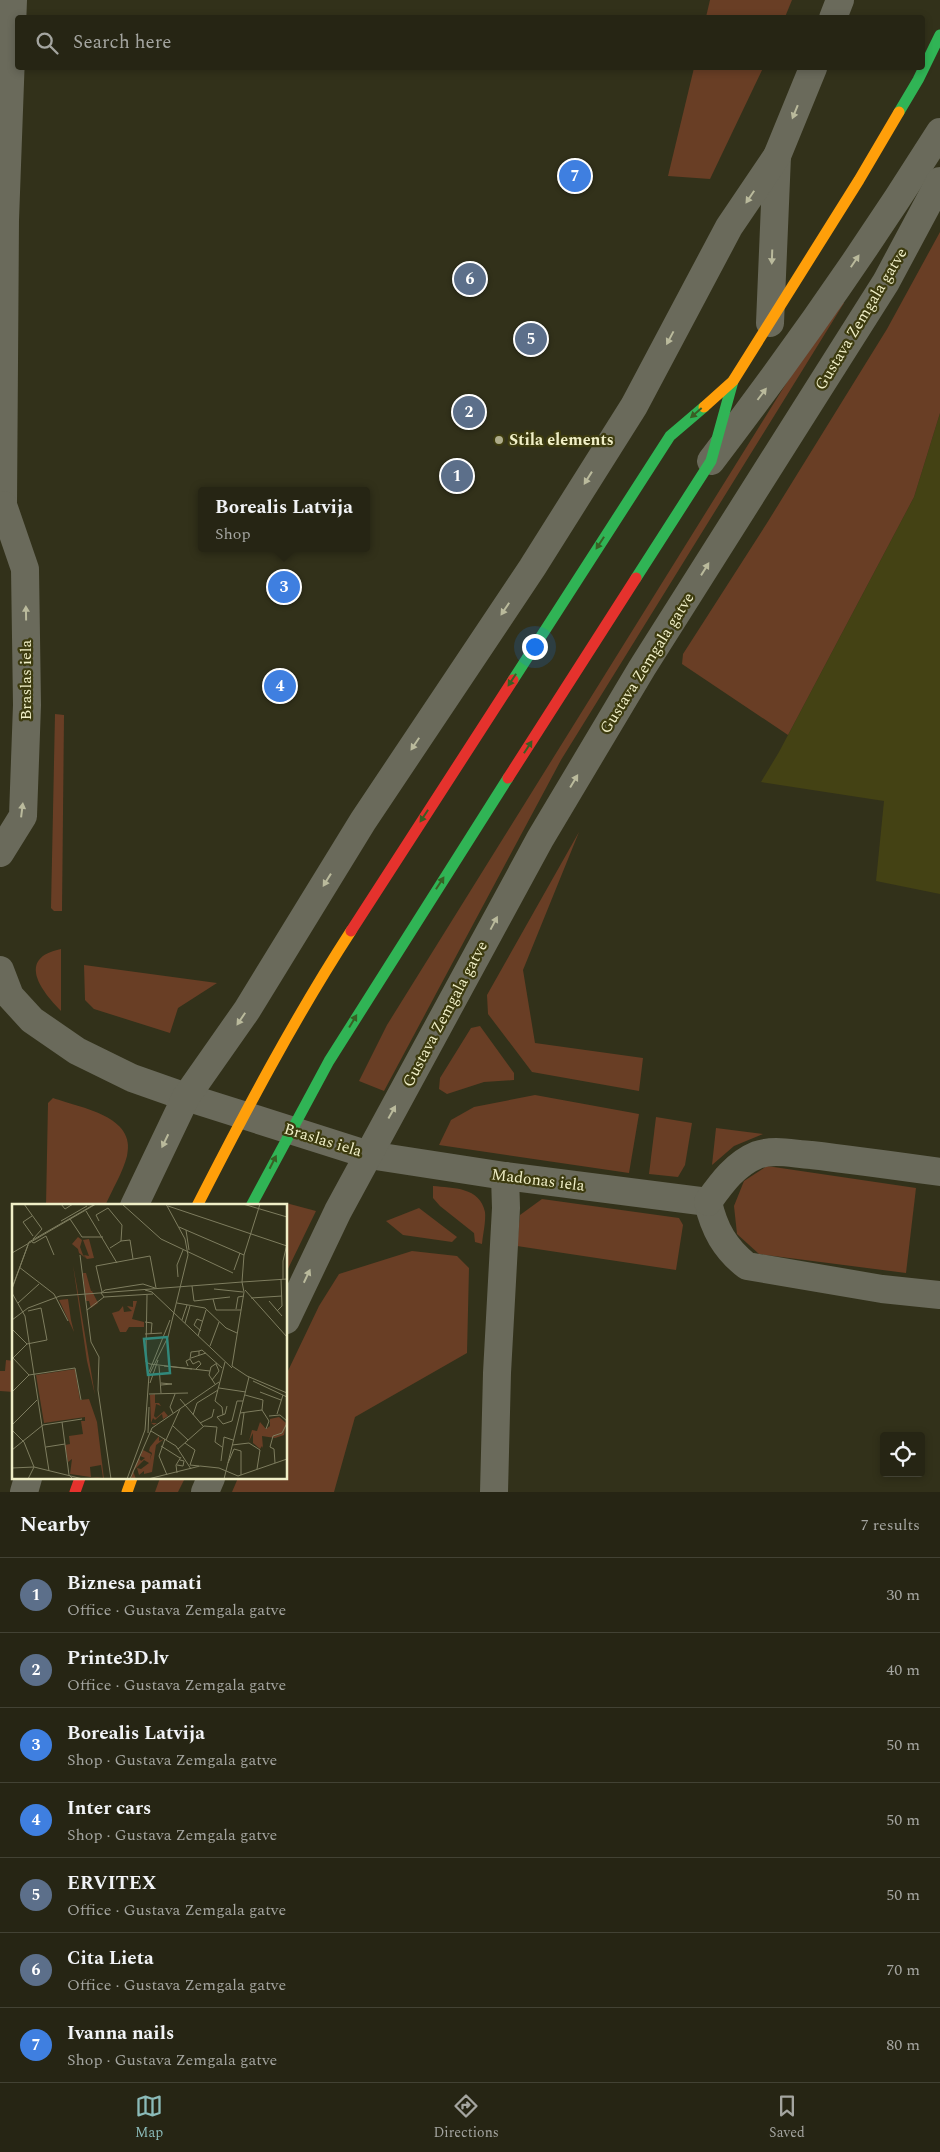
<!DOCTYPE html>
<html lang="en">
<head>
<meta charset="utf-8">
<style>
  :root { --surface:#262514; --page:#323122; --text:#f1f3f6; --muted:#a4a5a0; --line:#424234; --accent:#8bbbb9 }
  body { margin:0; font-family:Spectral,serif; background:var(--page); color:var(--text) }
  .controls { position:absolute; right:15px; bottom:15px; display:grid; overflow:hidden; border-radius:5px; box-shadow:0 2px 8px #0003 }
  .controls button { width:45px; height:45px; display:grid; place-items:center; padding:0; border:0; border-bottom:1px solid var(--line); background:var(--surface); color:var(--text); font:25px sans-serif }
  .you { position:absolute; left:534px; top:646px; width:18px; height:18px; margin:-12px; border:4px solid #fff; border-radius:50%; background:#1a73e8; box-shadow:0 0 0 8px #1a73e833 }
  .badge { display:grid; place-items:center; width:32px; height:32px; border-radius:50%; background:var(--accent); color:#fff; font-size:16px; font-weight:700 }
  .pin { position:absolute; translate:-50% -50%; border:2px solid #fff; box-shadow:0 1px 5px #0006 }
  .popup { position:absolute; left:198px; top:487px; width:172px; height:65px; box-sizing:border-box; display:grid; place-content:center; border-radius:5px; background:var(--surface); filter:drop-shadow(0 1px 4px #0005); font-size:16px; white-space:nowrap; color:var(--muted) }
  .popup b { font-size:19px; color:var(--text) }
  .popup::after { content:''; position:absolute; left:50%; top:100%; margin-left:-10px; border:10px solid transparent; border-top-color:var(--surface) }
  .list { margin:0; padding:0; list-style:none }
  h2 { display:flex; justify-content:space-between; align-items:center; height:65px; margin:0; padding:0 20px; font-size:21px }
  h2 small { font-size:16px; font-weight:400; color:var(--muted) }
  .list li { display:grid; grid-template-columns:32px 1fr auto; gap:15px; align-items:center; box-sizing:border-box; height:75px; padding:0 20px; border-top:1px solid var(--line) }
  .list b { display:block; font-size:19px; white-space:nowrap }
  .list p { margin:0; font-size:16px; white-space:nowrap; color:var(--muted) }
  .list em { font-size:16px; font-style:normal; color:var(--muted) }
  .icon { flex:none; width:28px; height:28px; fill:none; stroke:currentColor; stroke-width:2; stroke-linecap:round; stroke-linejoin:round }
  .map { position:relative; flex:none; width:940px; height:1492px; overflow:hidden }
  .search { position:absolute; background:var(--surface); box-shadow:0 2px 8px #0003; left:15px; right:15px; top:15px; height:55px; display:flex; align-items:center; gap:12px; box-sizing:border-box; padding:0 18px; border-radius:5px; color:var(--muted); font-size:19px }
  .sheet { height:590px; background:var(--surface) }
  nav { display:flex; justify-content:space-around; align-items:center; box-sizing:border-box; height:70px; border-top:1px solid var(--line); background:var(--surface); font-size:14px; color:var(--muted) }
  nav a { display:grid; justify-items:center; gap:2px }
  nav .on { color:var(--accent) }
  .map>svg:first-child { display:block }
  .built { fill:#444214 }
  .green { fill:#693e25 }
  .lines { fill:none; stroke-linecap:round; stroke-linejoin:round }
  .street { stroke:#6a6a5b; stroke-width:28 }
  .fast { stroke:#30b455; stroke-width:11 }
  .slow { stroke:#ff9f0a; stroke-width:11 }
  .jam { stroke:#e5322d; stroke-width:11 }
  .oneway { fill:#baba9c }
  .oneway2 { fill:#395f24 }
  .poi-dot { fill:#aeac8a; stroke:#3d3b0f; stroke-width:2 }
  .labels { text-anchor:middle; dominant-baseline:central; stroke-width:4.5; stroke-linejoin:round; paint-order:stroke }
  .street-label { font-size:16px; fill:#f0efc7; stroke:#3d3b0f }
  .poi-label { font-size:16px; font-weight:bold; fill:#f0efc7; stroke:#3d3b0f; text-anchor:start }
  .inset-road { fill:none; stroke:#7e7d5f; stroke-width:1 }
  .view { fill:#31887b; fill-opacity:0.15; stroke:#31887b; stroke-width:2.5 }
  .inset-edge { fill:none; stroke:#f0efc7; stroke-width:2.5 }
</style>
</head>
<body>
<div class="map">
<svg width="940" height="1492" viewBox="0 0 940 1492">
  <rect width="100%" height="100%" fill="#32311a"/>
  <path class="built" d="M940,413v481l-64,-13 8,-80 -123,-19 18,-30 135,-255z"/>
  <g class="green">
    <path d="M710,0h82l-7,17h-79z"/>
    <path d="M694,68h69l-53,111 -42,-3z"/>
    <path d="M940,232v181l-26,84 -126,238 -106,-71 1,-10 84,-131 120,-194z"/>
    <path d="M838,300l6,3 -283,457 -177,331 -25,-10 28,-56z"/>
    <path d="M55,714l9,1 -2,196h-8l-3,-3z"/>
    <path d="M579,832l-56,138 12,73 108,15 -4,33 -107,-19 -44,-58 -1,-19z"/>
    <path d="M61,949v62c-20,-20 -45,-53 0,-62z"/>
    <path d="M84,965l133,18 -39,25 -8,25 -76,-24 -9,-9z"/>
    <path d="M480,1026l34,47v7l-30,2 -37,12 -8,-5 1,-11 31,-50z"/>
    <path d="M535,1095l104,19 -10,59 -190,-28 12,-25 23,-13z"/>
    <path d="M53,1098c28,10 84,18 74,58 -4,16 -15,34 -22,50h-59l2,-103z"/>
    <path d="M656,1117l36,6 -7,42 -7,12 -29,-3z"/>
    <path d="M716,1128l47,6 -29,12 -22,19z"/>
    <path d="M767,1166l149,22 -10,85 -147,-19 -22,-20 -3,-28 10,-25z"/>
    <path d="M433,1186c20,2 47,1 52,26 1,9 -2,22 -3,32l-7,-2 -1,-9 -34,-27 -7,-8z"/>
    <path d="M542,1199l137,19 4,7 -7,45 -159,-24 3,-31z"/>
    <path d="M286,1203l30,8 -30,62v-67h-2z"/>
    <path d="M419,1208l38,29 -5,5 -49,-7 -17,-14z"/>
    <path d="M412,1251l45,5 12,12 -2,85 -112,64 -21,75h-102l6,-14h48v-103l33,-69 20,-32z"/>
    <path d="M6,1360l8,1v31l-14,-1v-20h5z"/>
    <path d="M160,1478h25l-7,14h-23z"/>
  </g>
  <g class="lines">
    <g class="street">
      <path d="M833,18l7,-18"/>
      <path d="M770,323l7,-167"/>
      <path d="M711,461c81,-106 158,-216 229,-329"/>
      <path d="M0,516l3,-11 2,-285 8,-220"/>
      <path d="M0,853l23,-37 4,-111 -2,-136 -22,-64"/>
      <path d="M0,970l10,26 22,24 45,31 55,27 54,19 183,58 136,21 203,26"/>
      <path d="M708,1202c6,27 17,47 39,64l135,23 58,6"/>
      <path d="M708,1202c13,-18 27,-38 49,-47 17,-6 36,-1 54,0 43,5 86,11 129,17"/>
      <path d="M134,1206l52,-109 61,-87 116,-189 169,-253 102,-162 95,-179 48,-71 36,-88"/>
      <path d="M286,1320l52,-109 202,-372 102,-171 244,-386 54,-101"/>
      <path d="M24,1492l4,-14"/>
      <path d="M205,1492l6,-14"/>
      <path d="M494,1492l3,-119 9,-165 -1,-32"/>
    </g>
    <g class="fast">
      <path d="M899,112l19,-32 22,-45"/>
      <path d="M636,578l75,-117 22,-80"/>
      <path d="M513,680l157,-244 34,-29"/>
      <path d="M251,1206l78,-145 179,-283"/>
    </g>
    <g class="slow">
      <path d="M704,407l29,-26 126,-201 40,-68"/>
      <path d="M197,1206c48,-94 97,-187 154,-275"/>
      <path d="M127,1492l5,-14"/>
    </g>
    <g class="jam">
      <path d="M508,778l128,-200"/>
      <path d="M351,931l162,-251"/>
      <path d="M75,1492l5,-14"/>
    </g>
  </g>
  <defs><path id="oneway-solid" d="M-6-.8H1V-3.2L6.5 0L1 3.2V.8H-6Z" transform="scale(1.25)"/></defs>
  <g class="oneway">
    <use href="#oneway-solid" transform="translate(795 112) rotate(112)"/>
    <use href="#oneway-solid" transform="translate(750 197) rotate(124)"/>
    <use href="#oneway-solid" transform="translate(772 257) rotate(92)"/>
    <use href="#oneway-solid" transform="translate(855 261) rotate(-56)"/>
    <use href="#oneway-solid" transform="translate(670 338) rotate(118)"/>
    <use href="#oneway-solid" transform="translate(762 394) rotate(-53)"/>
    <use href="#oneway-solid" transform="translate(588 478) rotate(122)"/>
    <use href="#oneway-solid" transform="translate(705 569) rotate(-58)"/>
    <use href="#oneway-solid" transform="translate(505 609) rotate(124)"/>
    <use href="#oneway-solid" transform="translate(26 613) rotate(-91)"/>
    <use href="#oneway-solid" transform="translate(415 744) rotate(124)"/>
    <use href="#oneway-solid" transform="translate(574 781) rotate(-59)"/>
    <use href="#oneway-solid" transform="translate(22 810) rotate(-83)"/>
    <use href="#oneway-solid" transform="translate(327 880) rotate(122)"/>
    <use href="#oneway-solid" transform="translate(494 923) rotate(-62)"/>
    <use href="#oneway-solid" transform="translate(241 1019) rotate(124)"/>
    <use href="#oneway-solid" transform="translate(392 1112) rotate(-61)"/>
    <use href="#oneway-solid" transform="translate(165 1141) rotate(116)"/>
    <use href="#oneway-solid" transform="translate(307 1276) rotate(-65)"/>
  </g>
  <g class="oneway2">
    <use href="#oneway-solid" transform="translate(696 413) rotate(139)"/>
    <use href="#oneway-solid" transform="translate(600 543) rotate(123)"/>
    <use href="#oneway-solid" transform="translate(512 680) rotate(123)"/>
    <use href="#oneway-solid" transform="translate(528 747) rotate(-57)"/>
    <use href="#oneway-solid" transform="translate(424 816) rotate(123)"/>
    <use href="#oneway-solid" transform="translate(440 883) rotate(-57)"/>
    <use href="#oneway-solid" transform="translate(353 1021) rotate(-59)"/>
    <use href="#oneway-solid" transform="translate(273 1162) rotate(-63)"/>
  </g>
  <circle class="poi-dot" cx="499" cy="440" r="5"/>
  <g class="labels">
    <g class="street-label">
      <text transform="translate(861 319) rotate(-59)">Gustava Zemgala gatve</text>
      <text transform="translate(647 663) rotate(-58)">Gustava Zemgala gatve</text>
      <text transform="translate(26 680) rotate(-90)">Braslas iela</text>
      <text transform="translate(445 1014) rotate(-62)">Gustava Zemgala gatve</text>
      <text transform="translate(323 1140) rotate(17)">Braslas iela</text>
      <text transform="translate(538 1180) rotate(7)">Madonas iela</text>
    </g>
    <g class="poi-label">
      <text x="509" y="440">Stila elements</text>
    </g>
  </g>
  <g transform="translate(12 1204)">
    <rect width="275" height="275" fill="#32311a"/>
    <path d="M66,33l4,3 -2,7 3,8 4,4 -3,-4 5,1 -6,-16 6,-1 5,19 -7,1 -8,-6 -1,-4 -6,-5zM61,61l4,22 18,108 -8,-34zM71,69h3l5,18 8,-1 -7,1 6,12 -7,5 -2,-7h-3zM56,95l3,21 3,12 -15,-32zM121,97h4l-5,18 12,3v5h-15l-3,5h-6l-8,-19 7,-2 4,-5 1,6 8,-1 -5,-5 6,1zM63,165l5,31 9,-1 8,23 7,57 -34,-5 2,-15 -4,3 -3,-17 5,-1 -1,-8 14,-2 -2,-13h4v-4l-41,6 -8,-48zM89,261l2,13 -12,-1 -1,-10zM143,190v9h4l2,3 -5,-2 -2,12 2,2 8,-7 4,5 -5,3 -1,-5 -7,6 -2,-2 -2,5h6l-3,2 -3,-2 -1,-28zM267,213l7,6 -2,12 -9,3 -13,-2 1,12 -1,-2 -2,3 -7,-6v-10l-4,8 3,-11 5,1 3,-9 6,7 4,-3v-7zM147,232v5l5,-2 -8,6 -4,27 -8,2v-3l-5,4 -2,-7 4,1 8,-6 -5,-3 -11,11 3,8h-5l1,-7 7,-14 2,3 4,-3 -5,-2 3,-6 8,4 -1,6 2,-7 -3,-2 1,-4z" fill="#693e25" fill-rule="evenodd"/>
    <path class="inset-road" d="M12,0l18,25 -9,10M49,0l4,5 8,-5M110,0l39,35 72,34M231,0l44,13M248,0l-16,51 -2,27 45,-3M156,2l119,40M74,7l31,52M20,12l-9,6 10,14M58,15l12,18h21M49,17l26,-15M87,17l-3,-6 12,-7 14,17 -1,16M167,23l65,28M174,26l3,20M20,38l2,1 12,-7 8,19M98,44l11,-7 9,-1 3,19M0,49l84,-49M68,51l11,87 8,15 -1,33 13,89M7,63l35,27 14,27M222,66l6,-17M166,73l-1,-12 6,-15M271,75v-18l4,-17M180,82l2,15 36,-4M0,84l16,-43M0,85l17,-47 66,-38M202,85l29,3M133,86l7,2 80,76M233,86l42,47M90,88l-6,-26 54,-10 6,32M0,89l13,23 24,155M92,93l-3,-4 4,-3 38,-6 12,4M92,93l49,-3M239,94l31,-2M201,95l3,11h25M257,97l13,15M6,99l21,-19M165,99l28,5 21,20 11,5M224,105l2,-12 6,-1M75,106l17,-13M265,107l5,-5 -1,-27M0,116l16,-12 32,-12 182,-14 2,10 -12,74 15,10 40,17M170,116l5,-15M133,118l7,1 -1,11M173,119l5,-17M0,125l15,15M189,127l-7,-6 3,-6 5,2M133,130l17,-1M186,132l8,-26M198,142l9,-24M134,147v11l4,2 60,7M134,147l1,-56M187,147l3,-1 20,18M1,154l16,17M179,154l15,-5M0,155l15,-15 20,-4 -6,-32 -13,3M178,155l3,5 6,-3 2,3 -5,5M147,162l2,27M152,162l28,3M176,162l-2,-5 4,-2 1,-7 8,-1v4M137,168l21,-52M200,176l7,-9 -3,-7M241,177l34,16M138,179l8,-23M149,179l11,1 -11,1M203,180l-6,-9 2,-8 6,-4M207,184l27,4M0,188l17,-17 46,-7 6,32M248,188l21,8M137,190l39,-1M233,191l18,5 -1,10M168,195l23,27M215,202l-2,8 -8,3 6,7 9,-3 5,-20h6M161,209l-3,-6 5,-13M228,209l22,-3 7,11 -3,8M265,210l6,-19M181,211l4,-12 21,-13M211,211l-1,-8 -7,-6 10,-39M257,212l11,-1 7,6M50,218l7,53 4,4M188,219l12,-6 2,-8M0,221l25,-25M161,222l15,14M0,226l12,12 10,25 -22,1M139,227l25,15 15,23M136,229l1,-26M229,231l3,-22M153,235l-6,17 8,19M154,236l14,-31M173,239l10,7 -5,15 9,1M220,241l17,-2 11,7M149,242l19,12M34,243l19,-3M258,243l3,-11 9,-3 5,-10M258,243l4,2 1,14M166,245l26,-23 13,1 -2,15 7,5M222,245l7,2v24M0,246l31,-25 39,-6M209,257l3,-24 9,3M216,259l6,-14M165,261l6,1 1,-5 -4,-1M245,265l3,-19M165,269l-1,-8 5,-8M16,275l6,-12 49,12M115,275l18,-49 4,-55 19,-38 20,-82 -3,-16 -19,-35M118,275l22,-51 67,-46M136,275l52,-13 19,2 19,8 49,-17M212,275l25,-102"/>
    <path class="view" d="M155,133l3,36 -22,2 -4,-36z"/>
    <rect width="275" height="275" class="inset-edge"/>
  </g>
</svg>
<div class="controls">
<button><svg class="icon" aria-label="locate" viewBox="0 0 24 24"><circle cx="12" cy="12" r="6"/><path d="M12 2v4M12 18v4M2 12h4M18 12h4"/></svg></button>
</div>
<div class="you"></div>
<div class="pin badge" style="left:457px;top:476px;background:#5c6f8a">1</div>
<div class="pin badge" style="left:469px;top:412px;background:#5c6f8a">2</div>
<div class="pin badge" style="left:284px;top:587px;background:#3f7fe0">3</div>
<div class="popup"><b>Borealis Latvija</b>Shop</div>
<div class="pin badge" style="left:280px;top:686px;background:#3f7fe0">4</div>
<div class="pin badge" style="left:531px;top:339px;background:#5c6f8a">5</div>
<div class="pin badge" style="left:470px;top:279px;background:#5c6f8a">6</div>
<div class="pin badge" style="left:575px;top:176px;background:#3f7fe0">7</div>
<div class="search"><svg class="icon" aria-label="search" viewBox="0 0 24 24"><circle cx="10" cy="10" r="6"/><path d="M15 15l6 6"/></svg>Search here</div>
</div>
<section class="sheet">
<h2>Nearby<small>7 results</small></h2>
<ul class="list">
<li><span class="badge" style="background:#5c6f8a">1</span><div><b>Biznesa pamati</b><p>Office · Gustava Zemgala gatve</p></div><em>30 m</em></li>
<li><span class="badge" style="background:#5c6f8a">2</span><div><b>Printe3D.lv</b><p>Office · Gustava Zemgala gatve</p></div><em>40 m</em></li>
<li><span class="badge" style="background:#3f7fe0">3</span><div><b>Borealis Latvija</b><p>Shop · Gustava Zemgala gatve</p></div><em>50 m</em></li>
<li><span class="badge" style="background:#3f7fe0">4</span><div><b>Inter cars</b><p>Shop · Gustava Zemgala gatve</p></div><em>50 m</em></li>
<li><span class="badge" style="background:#5c6f8a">5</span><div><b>ERVITEX</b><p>Office · Gustava Zemgala gatve</p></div><em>50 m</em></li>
<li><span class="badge" style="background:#5c6f8a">6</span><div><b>Cita Lieta</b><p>Office · Gustava Zemgala gatve</p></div><em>70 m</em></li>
<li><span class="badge" style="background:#3f7fe0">7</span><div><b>Ivanna nails</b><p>Shop · Gustava Zemgala gatve</p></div><em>80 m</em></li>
</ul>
</section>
<nav>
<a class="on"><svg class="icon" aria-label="map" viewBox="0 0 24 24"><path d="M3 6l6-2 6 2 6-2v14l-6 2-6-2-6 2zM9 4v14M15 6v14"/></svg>Map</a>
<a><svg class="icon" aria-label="directions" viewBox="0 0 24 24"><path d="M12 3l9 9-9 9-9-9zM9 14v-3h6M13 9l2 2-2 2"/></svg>Directions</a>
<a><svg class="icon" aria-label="saved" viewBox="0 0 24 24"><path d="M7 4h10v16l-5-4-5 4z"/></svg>Saved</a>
</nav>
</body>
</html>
